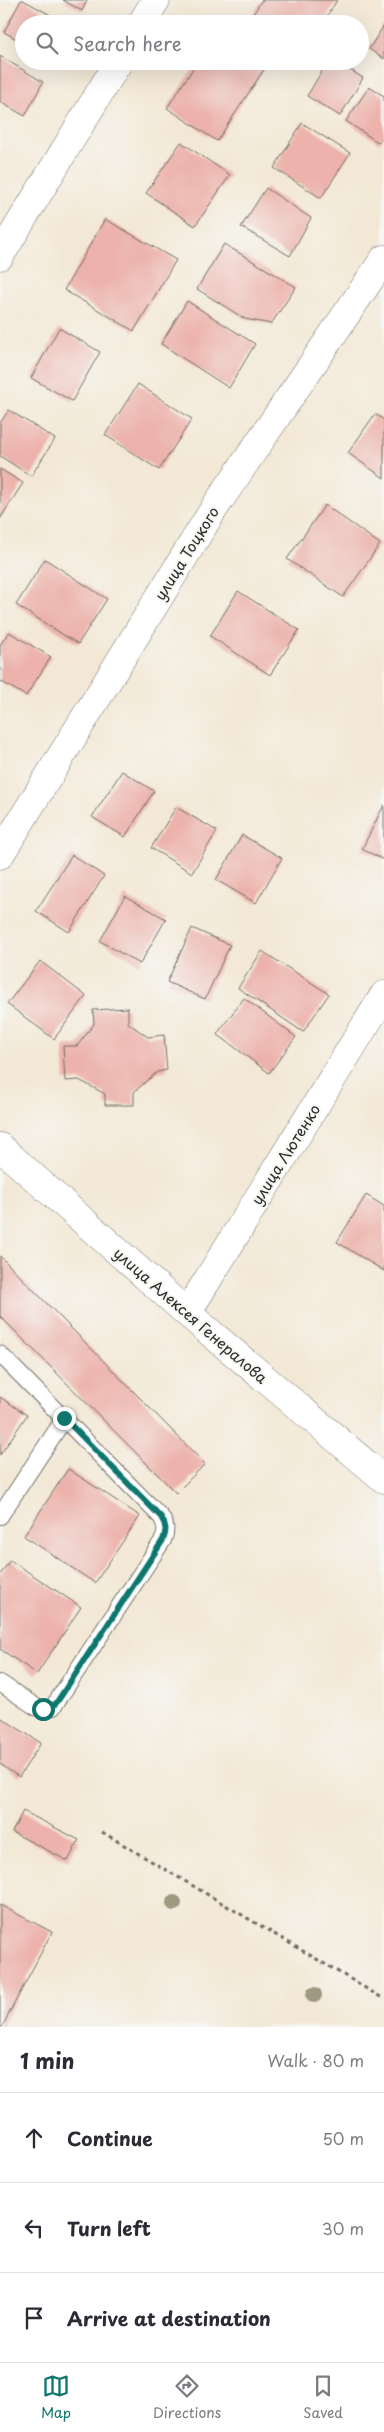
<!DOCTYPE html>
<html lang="en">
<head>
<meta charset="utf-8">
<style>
  :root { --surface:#fff; --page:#f7f7f7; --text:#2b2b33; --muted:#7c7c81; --line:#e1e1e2; --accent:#0f766e }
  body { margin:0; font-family:"Playpen Sans",sans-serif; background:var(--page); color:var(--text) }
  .stop { position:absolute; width:15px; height:15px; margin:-11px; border:4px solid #0f766e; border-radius:50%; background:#fff }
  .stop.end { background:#0f766e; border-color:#fff; box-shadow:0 1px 5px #0008 }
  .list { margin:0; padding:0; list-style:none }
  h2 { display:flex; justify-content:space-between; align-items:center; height:65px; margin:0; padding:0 20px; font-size:21px }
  h2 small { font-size:16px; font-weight:400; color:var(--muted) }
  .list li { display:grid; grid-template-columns:32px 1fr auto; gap:15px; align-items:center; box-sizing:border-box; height:90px; padding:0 20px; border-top:1px solid var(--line) }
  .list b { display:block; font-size:19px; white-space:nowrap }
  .list em { font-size:16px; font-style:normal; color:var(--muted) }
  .icon { flex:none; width:28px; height:28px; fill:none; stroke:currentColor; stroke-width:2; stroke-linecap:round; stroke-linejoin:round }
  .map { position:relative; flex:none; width:384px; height:2027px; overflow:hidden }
  .search { position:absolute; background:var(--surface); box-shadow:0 5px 20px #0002; left:15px; right:15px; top:15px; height:55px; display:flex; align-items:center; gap:12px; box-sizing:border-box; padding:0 18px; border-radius:28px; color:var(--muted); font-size:19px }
  .sheet { height:335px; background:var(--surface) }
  nav { display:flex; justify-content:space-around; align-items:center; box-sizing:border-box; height:70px; border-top:1px solid var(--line); background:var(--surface); font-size:14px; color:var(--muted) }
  nav a { display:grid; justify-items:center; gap:2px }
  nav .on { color:var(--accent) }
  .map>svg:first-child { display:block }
  .building { fill:#ecb2ab }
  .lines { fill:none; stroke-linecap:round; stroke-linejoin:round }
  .lane-casing { stroke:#716d66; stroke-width:18 }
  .street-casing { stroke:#716d66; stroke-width:29 }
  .path { stroke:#716d66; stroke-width:3; stroke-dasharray:4 4; stroke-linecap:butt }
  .lane { stroke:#fff; stroke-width:16 }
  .street { stroke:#fff; stroke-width:28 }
  .tree { fill:#9d9a82 }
  .route { stroke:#0f766e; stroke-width:6 }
  .labels { text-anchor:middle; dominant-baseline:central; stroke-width:4; stroke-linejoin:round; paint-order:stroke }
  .street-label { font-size:15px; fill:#2b2b2b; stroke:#f6f6f2 }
</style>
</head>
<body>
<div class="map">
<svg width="384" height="2027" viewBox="0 0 384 2027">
  <rect width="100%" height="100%" fill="#f6f6f2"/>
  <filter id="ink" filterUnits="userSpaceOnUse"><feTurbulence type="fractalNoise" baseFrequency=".02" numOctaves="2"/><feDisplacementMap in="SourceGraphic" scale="10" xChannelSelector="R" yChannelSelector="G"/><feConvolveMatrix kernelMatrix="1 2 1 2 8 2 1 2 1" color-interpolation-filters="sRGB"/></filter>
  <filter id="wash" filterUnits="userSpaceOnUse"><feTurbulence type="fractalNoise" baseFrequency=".0096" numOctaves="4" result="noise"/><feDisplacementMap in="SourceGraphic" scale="20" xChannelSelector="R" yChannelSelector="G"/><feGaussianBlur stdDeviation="1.12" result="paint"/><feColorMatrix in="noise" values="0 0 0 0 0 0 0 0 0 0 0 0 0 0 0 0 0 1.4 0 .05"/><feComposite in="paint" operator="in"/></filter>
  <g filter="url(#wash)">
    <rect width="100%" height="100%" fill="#f3e8d5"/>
    <g id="blocks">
      <g class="building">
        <path d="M21,0h2l44,24h-43v19l-20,-11z"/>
        <path d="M63,0h24l-5,11z"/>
        <path d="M262,0h75l-15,24h-53l-16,-10z"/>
        <path d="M384,25v34l-15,-10z"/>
        <path d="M0,56l43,26 -18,34 -25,-14z"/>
        <path d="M198,61h63l6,4 -50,76 -50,-33z"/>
        <path d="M328,61h8l27,17 -23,38 -33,-20z"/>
        <path d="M369,87l15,9v39l-5,8 -33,-22z"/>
        <path d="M302,123l48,30 -29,45 -47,-30z"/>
        <path d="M181,142l49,33 -35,51 -49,-33z"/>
        <path d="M266,188l45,30 -21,38 -49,-29z"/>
        <path d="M105,219l71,41 -42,71 -70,-41z"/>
        <path d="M224,244l72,43 -25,37 -26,-5 -48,-30z"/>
        <path d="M187,301l68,43 -26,44 -68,-44z"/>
        <path d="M59,328l41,24 -28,49 -41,-23z"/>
        <path d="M138,384l54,35 -33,51 -54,-35z"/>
        <path d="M9,410l46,29 -24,37 -31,-20v-33z"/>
        <path d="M375,414l9,6v58l-36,-25z"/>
        <path d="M0,469l23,14 -23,36z"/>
        <path d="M325,505l55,39 -37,53 -56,-38z"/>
        <path d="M45,559l62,40 -29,45 -62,-39z"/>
        <path d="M238,591l61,39 -29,45 -60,-39z"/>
        <path d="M9,632l42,25 -25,39 -26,-15v-36z"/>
        <path d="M122,771l32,20 -29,46 -33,-20z"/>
        <path d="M384,805v55l-22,-11z"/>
        <path d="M176,807l41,24 -25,42 -41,-25z"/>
        <path d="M242,835l40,23 -26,45 -40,-23z"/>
        <path d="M72,855l32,21 -35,56 -33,-21z"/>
        <path d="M125,896l41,23 -26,45 -40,-23z"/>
        <path d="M192,928l38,17 -25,54 -38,-17z"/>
        <path d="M262,951l67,43 -26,38 -65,-44z"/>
        <path d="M40,961l46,35 -32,43 -47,-35z"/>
        <path d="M244,998l52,39 -27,36 -52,-39z"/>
        <path d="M128,1008v15l20,14 16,-2 3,35 -10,2 -23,20v13h-29v-11l-26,-14 -14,1 -2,-35h14l17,-22 -1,-14z"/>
        <path d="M366,1195l18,11v65l-47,-29z"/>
        <path d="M0,1256l205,208 -29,29 -176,-177z"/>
        <path d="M0,1397l27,18 -27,40z"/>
        <path d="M68,1469l72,47 -45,67 -71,-47z"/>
        <path d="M10,1560l71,47 -44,67 -37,-25v-74z"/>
        <path d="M0,1717l41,26 -22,34 -19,-13z"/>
        <path d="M23,1811l56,29 -11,21 -56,-29z"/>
        <path d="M0,1905l52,27 -50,95h-2z"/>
      </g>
    </g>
  </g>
  <g filter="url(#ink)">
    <use href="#blocks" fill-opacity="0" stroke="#716d66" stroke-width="1"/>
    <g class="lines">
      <g class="lane-casing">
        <g id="lane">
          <path d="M0,1354l161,163c5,8 6,14 2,23l-110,167 -10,2 -7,-2 -36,-24"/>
          <path d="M0,1516l64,-97"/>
        </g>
      </g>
      <g class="street-casing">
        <g id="street">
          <path d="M141,24l15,-24"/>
          <path d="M0,256l119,-195"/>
          <path d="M0,855l215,-348 169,-248"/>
          <path d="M0,1147l187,166 197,166"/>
          <path d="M187,1313l197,-318"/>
        </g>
      </g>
      <path class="path" d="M102,1832l282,167"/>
      <use href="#lane" class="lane"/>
      <use href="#street" class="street"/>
    </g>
    <g class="tree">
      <circle cx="174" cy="1903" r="8"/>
      <circle cx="314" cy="1995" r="8"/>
    </g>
  </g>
  <g class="lines" filter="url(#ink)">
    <path class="route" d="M43,1709l10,-3 4,-4 106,-162c4,-9 3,-15 -2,-23l-97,-99"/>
  </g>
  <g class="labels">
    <g class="street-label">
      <text transform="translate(186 553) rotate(-58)">улица Тоцкого</text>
      <text transform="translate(285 1154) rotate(-58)">улица Лютенко</text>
      <text transform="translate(191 1315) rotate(41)">улица Алексея Генералова</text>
    </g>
  </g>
</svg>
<div class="stop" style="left:43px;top:1709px"></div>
<div class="stop end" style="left:64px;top:1418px"></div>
<div class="search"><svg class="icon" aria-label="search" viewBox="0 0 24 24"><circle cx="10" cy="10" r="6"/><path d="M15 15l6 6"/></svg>Search here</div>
</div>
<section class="sheet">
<h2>1 min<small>Walk · 80 m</small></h2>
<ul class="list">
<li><svg class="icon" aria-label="ahead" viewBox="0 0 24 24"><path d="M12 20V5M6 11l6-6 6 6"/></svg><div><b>Continue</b></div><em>50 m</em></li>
<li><svg class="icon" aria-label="left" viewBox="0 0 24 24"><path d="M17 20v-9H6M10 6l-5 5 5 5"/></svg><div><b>Turn left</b></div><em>30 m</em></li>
<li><svg class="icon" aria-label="arrive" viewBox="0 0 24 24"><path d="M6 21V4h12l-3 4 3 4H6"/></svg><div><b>Arrive at destination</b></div></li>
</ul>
</section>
<nav>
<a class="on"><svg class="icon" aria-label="map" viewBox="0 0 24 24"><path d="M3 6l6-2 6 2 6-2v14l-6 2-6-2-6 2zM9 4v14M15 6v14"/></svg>Map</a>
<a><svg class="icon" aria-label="directions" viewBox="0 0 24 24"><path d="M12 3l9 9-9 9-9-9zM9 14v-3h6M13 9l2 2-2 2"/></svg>Directions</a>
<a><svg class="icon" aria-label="saved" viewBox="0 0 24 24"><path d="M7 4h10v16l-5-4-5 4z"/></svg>Saved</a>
</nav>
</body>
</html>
